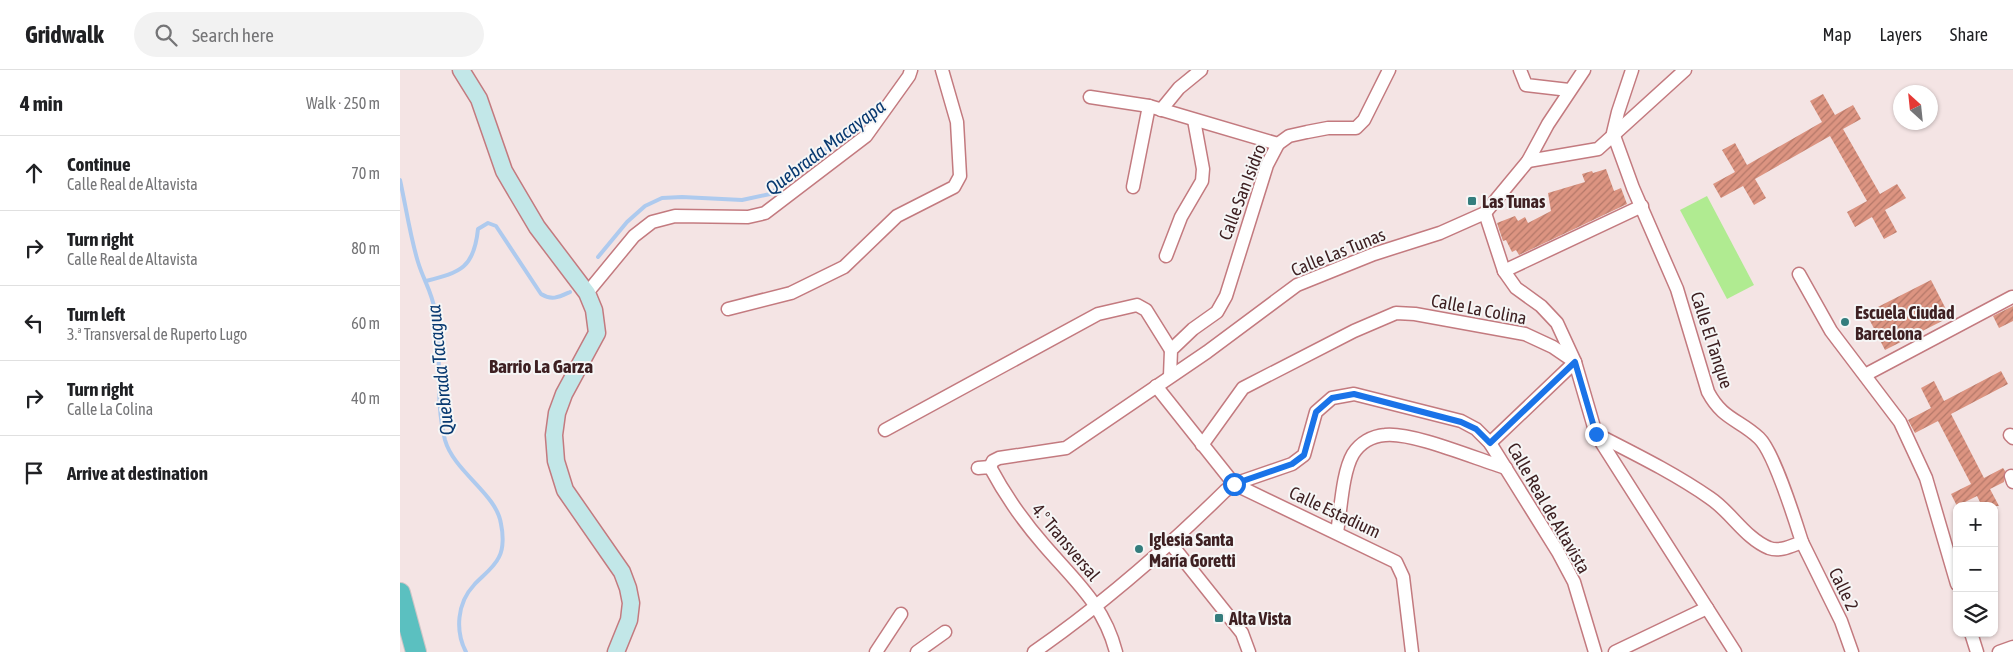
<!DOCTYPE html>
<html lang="en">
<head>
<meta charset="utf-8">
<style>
  :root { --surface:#fff; --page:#f2f2f2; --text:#202124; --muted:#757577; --line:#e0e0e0 }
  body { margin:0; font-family:"Asap Condensed",sans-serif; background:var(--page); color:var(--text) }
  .controls { position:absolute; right:15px; bottom:15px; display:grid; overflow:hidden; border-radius:10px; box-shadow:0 1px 4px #0004 }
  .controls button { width:45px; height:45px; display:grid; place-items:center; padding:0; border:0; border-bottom:1px solid var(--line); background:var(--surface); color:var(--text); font:25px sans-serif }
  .compass { position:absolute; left:1493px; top:15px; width:45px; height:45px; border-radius:50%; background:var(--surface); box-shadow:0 1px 4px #0004; rotate:333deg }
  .stop { position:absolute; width:15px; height:15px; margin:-11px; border:4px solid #1a73e8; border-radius:50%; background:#fff }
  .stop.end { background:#1a73e8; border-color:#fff; box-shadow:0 1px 5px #0008 }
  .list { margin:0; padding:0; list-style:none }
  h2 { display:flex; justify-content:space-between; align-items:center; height:65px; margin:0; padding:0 20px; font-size:21px }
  h2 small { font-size:16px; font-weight:400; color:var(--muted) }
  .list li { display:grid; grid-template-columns:32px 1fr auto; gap:15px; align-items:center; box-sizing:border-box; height:75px; padding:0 20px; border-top:1px solid var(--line) }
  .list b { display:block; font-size:19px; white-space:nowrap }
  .list p { margin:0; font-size:16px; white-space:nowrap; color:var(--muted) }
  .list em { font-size:16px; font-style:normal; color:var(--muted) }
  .icon { flex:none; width:28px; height:28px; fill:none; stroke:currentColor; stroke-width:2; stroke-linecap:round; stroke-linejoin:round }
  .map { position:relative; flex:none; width:1613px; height:582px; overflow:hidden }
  header { display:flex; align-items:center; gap:30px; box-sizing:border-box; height:70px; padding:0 25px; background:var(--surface); border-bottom:1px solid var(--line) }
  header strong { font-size:24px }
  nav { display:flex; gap:28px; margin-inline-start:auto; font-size:18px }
  .search { width:350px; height:45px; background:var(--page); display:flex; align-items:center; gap:12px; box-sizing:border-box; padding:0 18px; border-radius:28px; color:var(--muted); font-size:19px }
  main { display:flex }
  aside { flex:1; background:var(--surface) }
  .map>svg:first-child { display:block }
  .pitch { fill:#b0eb91 }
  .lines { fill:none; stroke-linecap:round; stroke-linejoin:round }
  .stream { stroke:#aecaee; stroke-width:4 }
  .building { fill:url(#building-hatch) }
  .minor-casing { stroke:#c37a7f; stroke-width:15 }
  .secondary-casing { stroke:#c37a7f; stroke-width:19 }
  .trunk-casing { stroke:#cdc5c6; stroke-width:22 }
  .minor { stroke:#fff; stroke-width:12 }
  .secondary { stroke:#c2e7e8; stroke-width:16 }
  .trunk { stroke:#5bc0c0; stroke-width:20 }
  .route { stroke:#1a73e8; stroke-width:6 }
  .poi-dot { fill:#347d7d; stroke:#f6f6f6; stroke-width:2 }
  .labels { text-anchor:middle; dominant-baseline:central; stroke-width:4; stroke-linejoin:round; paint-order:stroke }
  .street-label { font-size:18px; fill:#3e2022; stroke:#f6f6f6 }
  .poi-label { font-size:18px; font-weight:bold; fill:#3e2022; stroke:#f6f6f6; text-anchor:start }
  .water-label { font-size:19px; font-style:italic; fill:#083970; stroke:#f6f6f6 }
  .neighbourhood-label { font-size:19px; font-weight:bold; fill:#3e2022; stroke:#f6f6f6 }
</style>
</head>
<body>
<header>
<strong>Gridwalk</strong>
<div class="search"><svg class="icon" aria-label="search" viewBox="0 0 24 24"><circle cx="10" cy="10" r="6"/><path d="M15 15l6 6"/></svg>Search here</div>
<nav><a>Map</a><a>Layers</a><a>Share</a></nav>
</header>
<main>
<aside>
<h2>4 min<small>Walk · 250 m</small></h2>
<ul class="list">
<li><svg class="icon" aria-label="ahead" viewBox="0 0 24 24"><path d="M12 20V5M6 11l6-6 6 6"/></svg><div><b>Continue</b><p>Calle Real de Altavista</p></div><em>70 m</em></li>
<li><svg class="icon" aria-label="right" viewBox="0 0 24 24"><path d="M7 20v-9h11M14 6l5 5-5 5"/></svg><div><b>Turn right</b><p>Calle Real de Altavista</p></div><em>80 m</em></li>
<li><svg class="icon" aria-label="left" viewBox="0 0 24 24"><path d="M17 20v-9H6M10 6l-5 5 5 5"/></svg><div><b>Turn left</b><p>3.ª Transversal de Ruperto Lugo</p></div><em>60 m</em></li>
<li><svg class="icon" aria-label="right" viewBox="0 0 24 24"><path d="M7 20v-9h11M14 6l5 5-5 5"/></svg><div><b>Turn right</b><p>Calle La Colina</p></div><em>40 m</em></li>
<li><svg class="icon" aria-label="arrive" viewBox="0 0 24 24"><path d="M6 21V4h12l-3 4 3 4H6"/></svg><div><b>Arrive at destination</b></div></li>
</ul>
</aside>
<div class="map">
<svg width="1613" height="582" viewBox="0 0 1613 582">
  <defs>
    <pattern id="building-hatch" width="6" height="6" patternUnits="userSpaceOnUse" patternTransform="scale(1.25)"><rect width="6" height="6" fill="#dc9481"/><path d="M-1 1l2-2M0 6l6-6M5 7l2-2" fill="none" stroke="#b47869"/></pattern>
  </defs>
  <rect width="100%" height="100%" fill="#f4e4e4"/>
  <path class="pitch" d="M1307,126l47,89 -27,14 -47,-89z"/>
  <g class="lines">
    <g class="stream">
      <path d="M0,110c6,27 10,56 18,82 5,17 14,30 17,49 8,42 -1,86 10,129 9,32 52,54 56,84 2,9 3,24 -2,33 -5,11 -18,20 -25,28 -17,18 -19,46 -8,67"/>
      <path d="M198,187l29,-35 18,-16 17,-8 20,-1 60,3 28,-6 113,-91"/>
      <path d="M26,211c35,-9 48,-13 52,-52l10,-6 8,3 45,68c11,7 18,3 29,-2"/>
    </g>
  </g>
  <g class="building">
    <path d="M1423,24l12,21 18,-10 8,14 -18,10 37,65 17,-10 9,14 -21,12 12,22 -13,7 -12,-22 -17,10 -8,-15 20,-11 -37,-65 -75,43 11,19 -12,7 -11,-19 -22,12 -8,-14 22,-12 -13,-22 13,-7 12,22 75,-43 -12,-21z"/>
    <path d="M1206,99l8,22 7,-3 6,16 -108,51 -3,-5 -4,2 -6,-12 -3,1 -6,-18 18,-7 3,5 7,-4 3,6 23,-12 -3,-18 37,-11 -3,-8 10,-3 1,2z"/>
    <path d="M1531,210l19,37 -65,33 -19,-37z"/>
    <path d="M1613,236v15l-14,7 -6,-12z"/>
    <path d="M1601,301l7,13 -57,30 33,64 19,-10 2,3 -1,11 -14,7 9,17h-17l-5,-10 -20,10 -6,-12 20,-10 -33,-63 -23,12 -7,-13 23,-12 -10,-20 13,-7 10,20z"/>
  </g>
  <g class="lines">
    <g class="minor-casing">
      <g id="minor">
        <path d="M1120,0l6,15 43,5"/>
        <path d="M690,27l59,9 129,38"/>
        <path d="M761,40l18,-22 22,-18"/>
        <path d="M1128,91l70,-12 87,-79"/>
        <path d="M733,117l16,-81"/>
        <path d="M1085,143l19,58 12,17 25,18 16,17 18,39 -85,81"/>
        <path d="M766,186l15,-39 21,-36 1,-12 -9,-49"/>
        <path d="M1104,201l138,-65"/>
        <path d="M1399,204l32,57 69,91 26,56 31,106"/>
        <path d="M187,223l47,-57 18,-14 23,-6 73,1 17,-4 101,-77 43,-60 2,-6"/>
        <path d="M328,239l63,-16 53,-26 53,-51 57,-29 6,-11 -3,-54 -15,-52"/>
        <path d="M1465,305l147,-78"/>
        <path d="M770,306l1,-26 22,-21 24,-17 9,-16 41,-131 11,-21 11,-8 18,-4 21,-4h28l8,-8 25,-50"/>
        <path d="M756,316l78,98 162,78 7,15 9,75"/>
        <path d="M485,360l213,-116 39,-9 9,5 25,40"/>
        <path d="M1196,364c39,20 78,39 114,64 21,14 35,40 59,50 11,4 22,-2 33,-6 -7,-22 -28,-90 -43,-104 -20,-19 -36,-18 -51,-46l-31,-103 -44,-101 -20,-55 5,-21 14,-42"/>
        <path d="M1610,365l3,3"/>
        <path d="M802,375l41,-57 111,-57 42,-18 19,1 110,20 28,13 22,15 21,72 139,218"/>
        <path d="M590,397l3,-6 6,-3 67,-10 141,-96 90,-67 77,-31 66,-21 45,-20 43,-52 20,-37 36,-54"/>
        <path d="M578,398l12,-1c15,28 33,54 54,78 31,36 60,60 72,107"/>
        <path d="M1611,406l2,6"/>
        <path d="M937,462c4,-22 5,-59 16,-78 7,-11 19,-18 32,-19 28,-3 91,24 121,33"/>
        <path d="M1402,472l39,79 11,31"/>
        <path d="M771,474l71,89 7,19"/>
        <path d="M1571,563l6,19"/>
        <path d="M476,582l25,-38"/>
        <path d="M517,582l28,-20"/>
        <path d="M634,582c69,-48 131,-102 191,-161l9,-7 58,-20 12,-9 12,-43 16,-14 22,-4 107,27 15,8 14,14 68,109 16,30 21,70"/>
        <path d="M1215,582l92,-44"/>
        <path d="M1599,582l14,-5"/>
      </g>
    </g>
    <g class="secondary-casing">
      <path id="secondary" d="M61,0l18,29 25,72 7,12 26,44 50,66 7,17 3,23 -33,61 -7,19 -3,22 2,26 9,29 57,82 6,16 3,15 -2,17 -13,32"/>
    </g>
    <g class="trunk-casing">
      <path id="trunk" d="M0,523l16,59"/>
    </g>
    <use href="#minor" class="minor"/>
    <use href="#secondary" class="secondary"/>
    <use href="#trunk" class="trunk"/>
  </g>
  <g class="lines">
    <path class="route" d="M834,414l58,-20 12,-9 12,-43 16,-14 22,-4 107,28 15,7 14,14 85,-81 21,72"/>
  </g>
  <g class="poi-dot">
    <rect x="1067" y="126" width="10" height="10" rx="2.5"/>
    <circle cx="1445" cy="252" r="5"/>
    <circle cx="739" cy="479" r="5"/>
    <rect x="814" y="543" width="10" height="10" rx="2.5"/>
  </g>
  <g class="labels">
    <g class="street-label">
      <text transform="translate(842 122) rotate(-69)">Calle San Isidro</text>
      <text transform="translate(938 182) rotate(-22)">Calle Las Tunas</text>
      <text transform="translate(1079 239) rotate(11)">Calle La Colina</text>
      <text transform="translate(1312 270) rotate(72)">Calle El Tanque</text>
      <text transform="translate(1149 438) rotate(60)">Calle Real de Altavista</text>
      <text transform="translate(935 442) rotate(25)">Calle Estadium</text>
      <text transform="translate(666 472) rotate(50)">4.° Transversal</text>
      <text transform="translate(1444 519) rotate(64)">Calle 2</text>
    </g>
    <g class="poi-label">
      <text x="1082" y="131">Las Tunas</text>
      <text x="1455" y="242">Escuela Ciudad<tspan x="1455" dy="21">Barcelona</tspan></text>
      <text x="749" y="469">Iglesia Santa<tspan x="749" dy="21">María Goretti</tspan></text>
      <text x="829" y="548">Alta Vista</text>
    </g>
    <g class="water-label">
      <text transform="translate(425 77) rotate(-37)">Quebrada Macayapa</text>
      <text transform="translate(40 300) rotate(-96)">Quebrada Tacagua</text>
    </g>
    <g class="neighbourhood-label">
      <text x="141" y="296">Barrio La Garza</text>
    </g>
  </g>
</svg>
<div class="controls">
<button>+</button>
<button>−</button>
<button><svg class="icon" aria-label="layers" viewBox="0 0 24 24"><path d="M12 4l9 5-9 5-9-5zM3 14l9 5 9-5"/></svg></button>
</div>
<svg class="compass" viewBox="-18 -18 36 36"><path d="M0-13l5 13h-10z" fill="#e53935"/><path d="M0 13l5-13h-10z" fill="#757577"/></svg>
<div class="stop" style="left:834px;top:414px"></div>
<div class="stop end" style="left:1196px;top:364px"></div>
</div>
</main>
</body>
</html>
